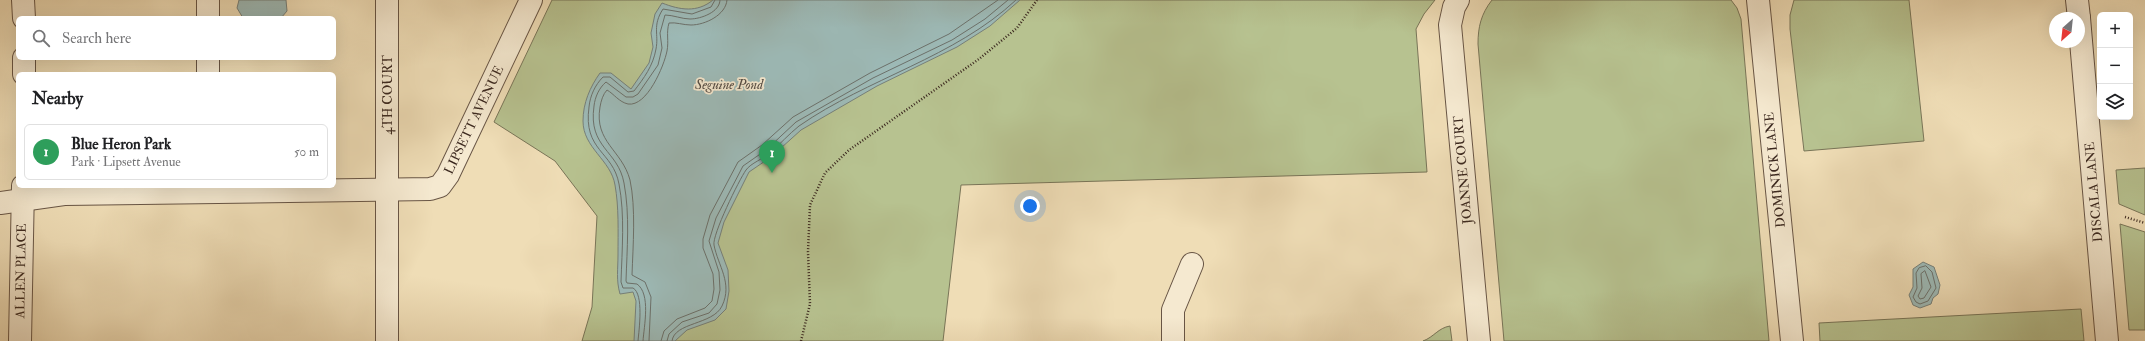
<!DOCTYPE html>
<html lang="en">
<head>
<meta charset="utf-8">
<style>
  :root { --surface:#fff; --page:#f2f2f2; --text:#202124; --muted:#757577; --line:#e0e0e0; --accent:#8f2418 }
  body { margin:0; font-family:"IM FELL Double Pica",serif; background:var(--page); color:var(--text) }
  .controls { position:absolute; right:12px; top:12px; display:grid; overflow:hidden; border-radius:6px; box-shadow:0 4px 16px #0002 }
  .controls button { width:36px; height:36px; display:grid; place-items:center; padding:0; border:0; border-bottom:1px solid var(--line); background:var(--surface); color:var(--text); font:20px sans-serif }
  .compass { position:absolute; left:2049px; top:12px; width:36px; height:36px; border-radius:50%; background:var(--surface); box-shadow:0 4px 16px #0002; rotate:207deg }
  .you { position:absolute; left:1030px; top:206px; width:14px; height:14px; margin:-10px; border:3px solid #fff; border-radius:50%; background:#1a73e8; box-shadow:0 0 0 6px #1a73e833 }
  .badge { display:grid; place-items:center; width:26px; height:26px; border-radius:50%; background:var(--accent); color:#fff; font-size:13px; font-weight:700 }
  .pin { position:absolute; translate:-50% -33px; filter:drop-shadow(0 1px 2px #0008) }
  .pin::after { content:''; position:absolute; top:21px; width:14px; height:12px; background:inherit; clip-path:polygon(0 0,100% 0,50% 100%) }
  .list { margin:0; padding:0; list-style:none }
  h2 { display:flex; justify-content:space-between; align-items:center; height:52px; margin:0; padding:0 16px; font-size:17px }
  h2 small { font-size:13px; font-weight:400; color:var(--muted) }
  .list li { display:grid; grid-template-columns:26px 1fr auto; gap:12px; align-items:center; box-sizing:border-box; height:56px; margin:0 8px 8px; padding:0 8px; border:1px solid var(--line); border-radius:6px }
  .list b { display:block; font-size:15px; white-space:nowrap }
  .list p { margin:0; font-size:13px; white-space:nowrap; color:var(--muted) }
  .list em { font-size:13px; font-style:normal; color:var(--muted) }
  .icon { flex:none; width:22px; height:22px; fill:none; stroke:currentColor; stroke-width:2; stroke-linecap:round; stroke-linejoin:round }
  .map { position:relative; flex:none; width:2145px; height:341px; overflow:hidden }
  .search { position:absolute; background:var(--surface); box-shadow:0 4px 16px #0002; left:16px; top:16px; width:320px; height:44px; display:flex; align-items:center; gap:10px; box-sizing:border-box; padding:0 14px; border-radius:6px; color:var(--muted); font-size:15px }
  .panel { position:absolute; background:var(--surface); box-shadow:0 4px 16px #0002; left:16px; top:72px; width:320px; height:116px; border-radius:6px }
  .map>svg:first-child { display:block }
  .green { fill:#b7c290; stroke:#797558 }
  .water { fill:#9dbab7; stroke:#76807a }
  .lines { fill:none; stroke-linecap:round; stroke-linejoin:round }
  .shore { stroke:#6c716b; stroke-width:1 }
  .minor-casing { stroke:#685545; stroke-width:24 }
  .path { stroke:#3b281f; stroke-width:2.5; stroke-dasharray:1 2; stroke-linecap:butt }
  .minor { stroke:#f5e9d0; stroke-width:22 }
  .labels { text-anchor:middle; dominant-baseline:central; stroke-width:3.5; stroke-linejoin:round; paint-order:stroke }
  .street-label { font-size:13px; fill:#3b281f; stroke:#f5e9d0 }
  .water-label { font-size:14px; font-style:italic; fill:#544c45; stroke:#f5e9d0 }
</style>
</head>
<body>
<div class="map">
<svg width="2145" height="341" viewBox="0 0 2145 341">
  <rect width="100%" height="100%" fill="#efddb6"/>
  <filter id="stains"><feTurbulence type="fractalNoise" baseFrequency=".005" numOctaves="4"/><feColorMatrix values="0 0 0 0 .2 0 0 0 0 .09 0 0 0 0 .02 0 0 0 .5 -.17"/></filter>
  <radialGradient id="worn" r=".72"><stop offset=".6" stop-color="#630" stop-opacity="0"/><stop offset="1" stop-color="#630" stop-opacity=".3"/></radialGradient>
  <g class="green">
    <path d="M552,0h883l-11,14 -8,15 11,143 -466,13 -18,156h-361l10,-34 5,-91 -42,-55 -61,-39z"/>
    <path d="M1492,0h239l6,8 4,11 28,322h-265l-26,-297c0,-17 3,-30 14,-44z"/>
    <path d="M1794,0h115l15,141 -120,10 -14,-122v-14z"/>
    <path d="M2145,168v47l-26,-11 -3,-34z"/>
    <path d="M2120,224l25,8v98h-16z"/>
    <path d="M2081,309l3,32h-264l-1,-18z"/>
    <path d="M1450,326l2,15h-29c11,-4 15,-13 27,-15z"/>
  </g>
  <g class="water">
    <path d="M239,0h47l1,11 -6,7h-38l-6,-10z"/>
    <path d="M713,0h307l-30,26 -33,21 -80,39 -76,44 -30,27 -22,15 -25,50 -6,21 10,27 1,21 -3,18 -11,11 -28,10 -12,11h-41l2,-40 -3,-9 -13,2c-4,-14 -2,-25 -2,-39 0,-23 1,-48 -3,-70 -4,-25 -32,-37 -32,-64 0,-18 7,-34 17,-48h11l20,16 18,-26 4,-16 -2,-14 4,-19 7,-11c18,7 35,10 51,-3z"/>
    <path d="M1923,262l11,5 6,18 -2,9 -5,4 -2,6 -11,4 -7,-3 -4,-10 4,-8v-18z"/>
  </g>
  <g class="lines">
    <g class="shore">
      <path d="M1926,266l6,6 4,16 -8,13 -8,3 -4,-2 -3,-5 4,-9 -1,-15 3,-5z"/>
      <path d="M1925,271l6,16 -7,11 -4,1 -2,-3 4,-8 -1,-14z"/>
      <path d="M638,341c1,-11 6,-47 -5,-53h-10l-2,-6c1,-32 4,-67 -2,-98 -6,-33 -36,-33 -30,-77 1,-11 6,-22 14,-30h7l18,15 6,-1c10,-13 19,-25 22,-42 3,-15 -4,-23 7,-40l29,5 19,-7 4,-7"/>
      <path d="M643,341c1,-15 8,-47 -6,-57l-10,-1 -1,-2c1,-32 4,-66 -2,-98 -6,-33 -36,-35 -30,-77 1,-9 5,-18 12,-24l20,15h7l5,-3 20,-29 4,-17 -2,-15 5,-18c8,0 17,4 25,4 11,0 30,-7 30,-19"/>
      <path d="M649,341l2,-44 -6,-15 -13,-7c1,-29 4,-67 -2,-95 -8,-30 -36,-38 -30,-73 1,-6 3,-13 7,-17 7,4 12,12 21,14 19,3 36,-38 39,-53 2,-10 -1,-18 2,-28 7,-1 14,2 22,2 14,0 35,-10 36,-25"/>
      <path d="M661,341l3,-10 13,-12 28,-11 7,-7 2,-12 -1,-15 -10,-26v-9l7,-24 28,-53 24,-17 31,-28 77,-44 79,-39 49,-34"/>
      <path d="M667,341l2,-7 13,-12 27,-9 8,-9 3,-14 -1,-18 -10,-31 7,-23 27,-52 23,-16 30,-28 77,-44 79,-38 33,-21 23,-19"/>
      <path d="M672,341c2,-19 41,-16 50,-35 11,-23 -4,-40 -8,-61 -2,-10 25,-65 32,-75 5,-7 17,-11 24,-17 10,-9 19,-19 29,-27 69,-48 155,-68 217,-126"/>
    </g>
    <g class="minor-casing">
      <g id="minor">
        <path d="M23,0l1,18"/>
        <path d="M208,0v18"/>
        <path d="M387,0v341"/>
        <path d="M1458,0l-4,7 -4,18 29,316"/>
        <path d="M1758,0l34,341"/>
        <path d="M2077,0l2,18"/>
        <path d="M2079,18l28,323"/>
        <path d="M24,58v16"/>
        <path d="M208,58v16"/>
        <path d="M0,203l64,-9 366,-5 10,-3 8,-11 83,-175"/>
        <path d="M20,341l3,-155"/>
        <path d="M1173,341v-31l19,-46"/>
      </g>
    </g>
    <g class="path">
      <path d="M2125,217l20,6"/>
      <path d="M801,341l9,-37 -2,-52 2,-47 15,-32 24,-23 130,-91 38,-31 20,-28"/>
    </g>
    <use href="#minor" class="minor"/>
  </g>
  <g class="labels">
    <g class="street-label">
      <text transform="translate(388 95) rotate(-90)">4TH COURT</text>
      <text transform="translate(474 120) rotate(-64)">LIPSETT AVENUE</text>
      <text transform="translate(1463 170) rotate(-95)">JOANNE COURT</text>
      <text transform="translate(1775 170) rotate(-96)">DOMINICK LANE</text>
      <text transform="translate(2094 192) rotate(-95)">DISCALA LANE</text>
      <text transform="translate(21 271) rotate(-89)">ALLEN PLACE</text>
    </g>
    <g class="water-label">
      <text x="729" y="84">Seguine Pond</text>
    </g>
  </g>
  <rect width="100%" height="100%" filter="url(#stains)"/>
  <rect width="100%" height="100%" fill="url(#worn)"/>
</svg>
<div class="controls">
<button>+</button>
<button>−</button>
<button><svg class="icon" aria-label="layers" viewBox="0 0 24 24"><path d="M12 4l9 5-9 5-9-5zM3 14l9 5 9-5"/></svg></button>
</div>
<svg class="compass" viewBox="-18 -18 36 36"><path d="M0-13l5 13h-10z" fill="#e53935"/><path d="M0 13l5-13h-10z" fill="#757577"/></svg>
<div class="you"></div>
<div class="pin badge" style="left:772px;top:173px;background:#2e9e5b">1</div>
<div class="search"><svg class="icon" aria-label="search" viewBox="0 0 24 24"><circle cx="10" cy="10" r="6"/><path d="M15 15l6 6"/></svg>Search here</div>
<section class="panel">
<h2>Nearby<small></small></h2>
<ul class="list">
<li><span class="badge" style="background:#2e9e5b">1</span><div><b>Blue Heron Park</b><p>Park · Lipsett Avenue</p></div><em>50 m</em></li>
</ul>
</section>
</div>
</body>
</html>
